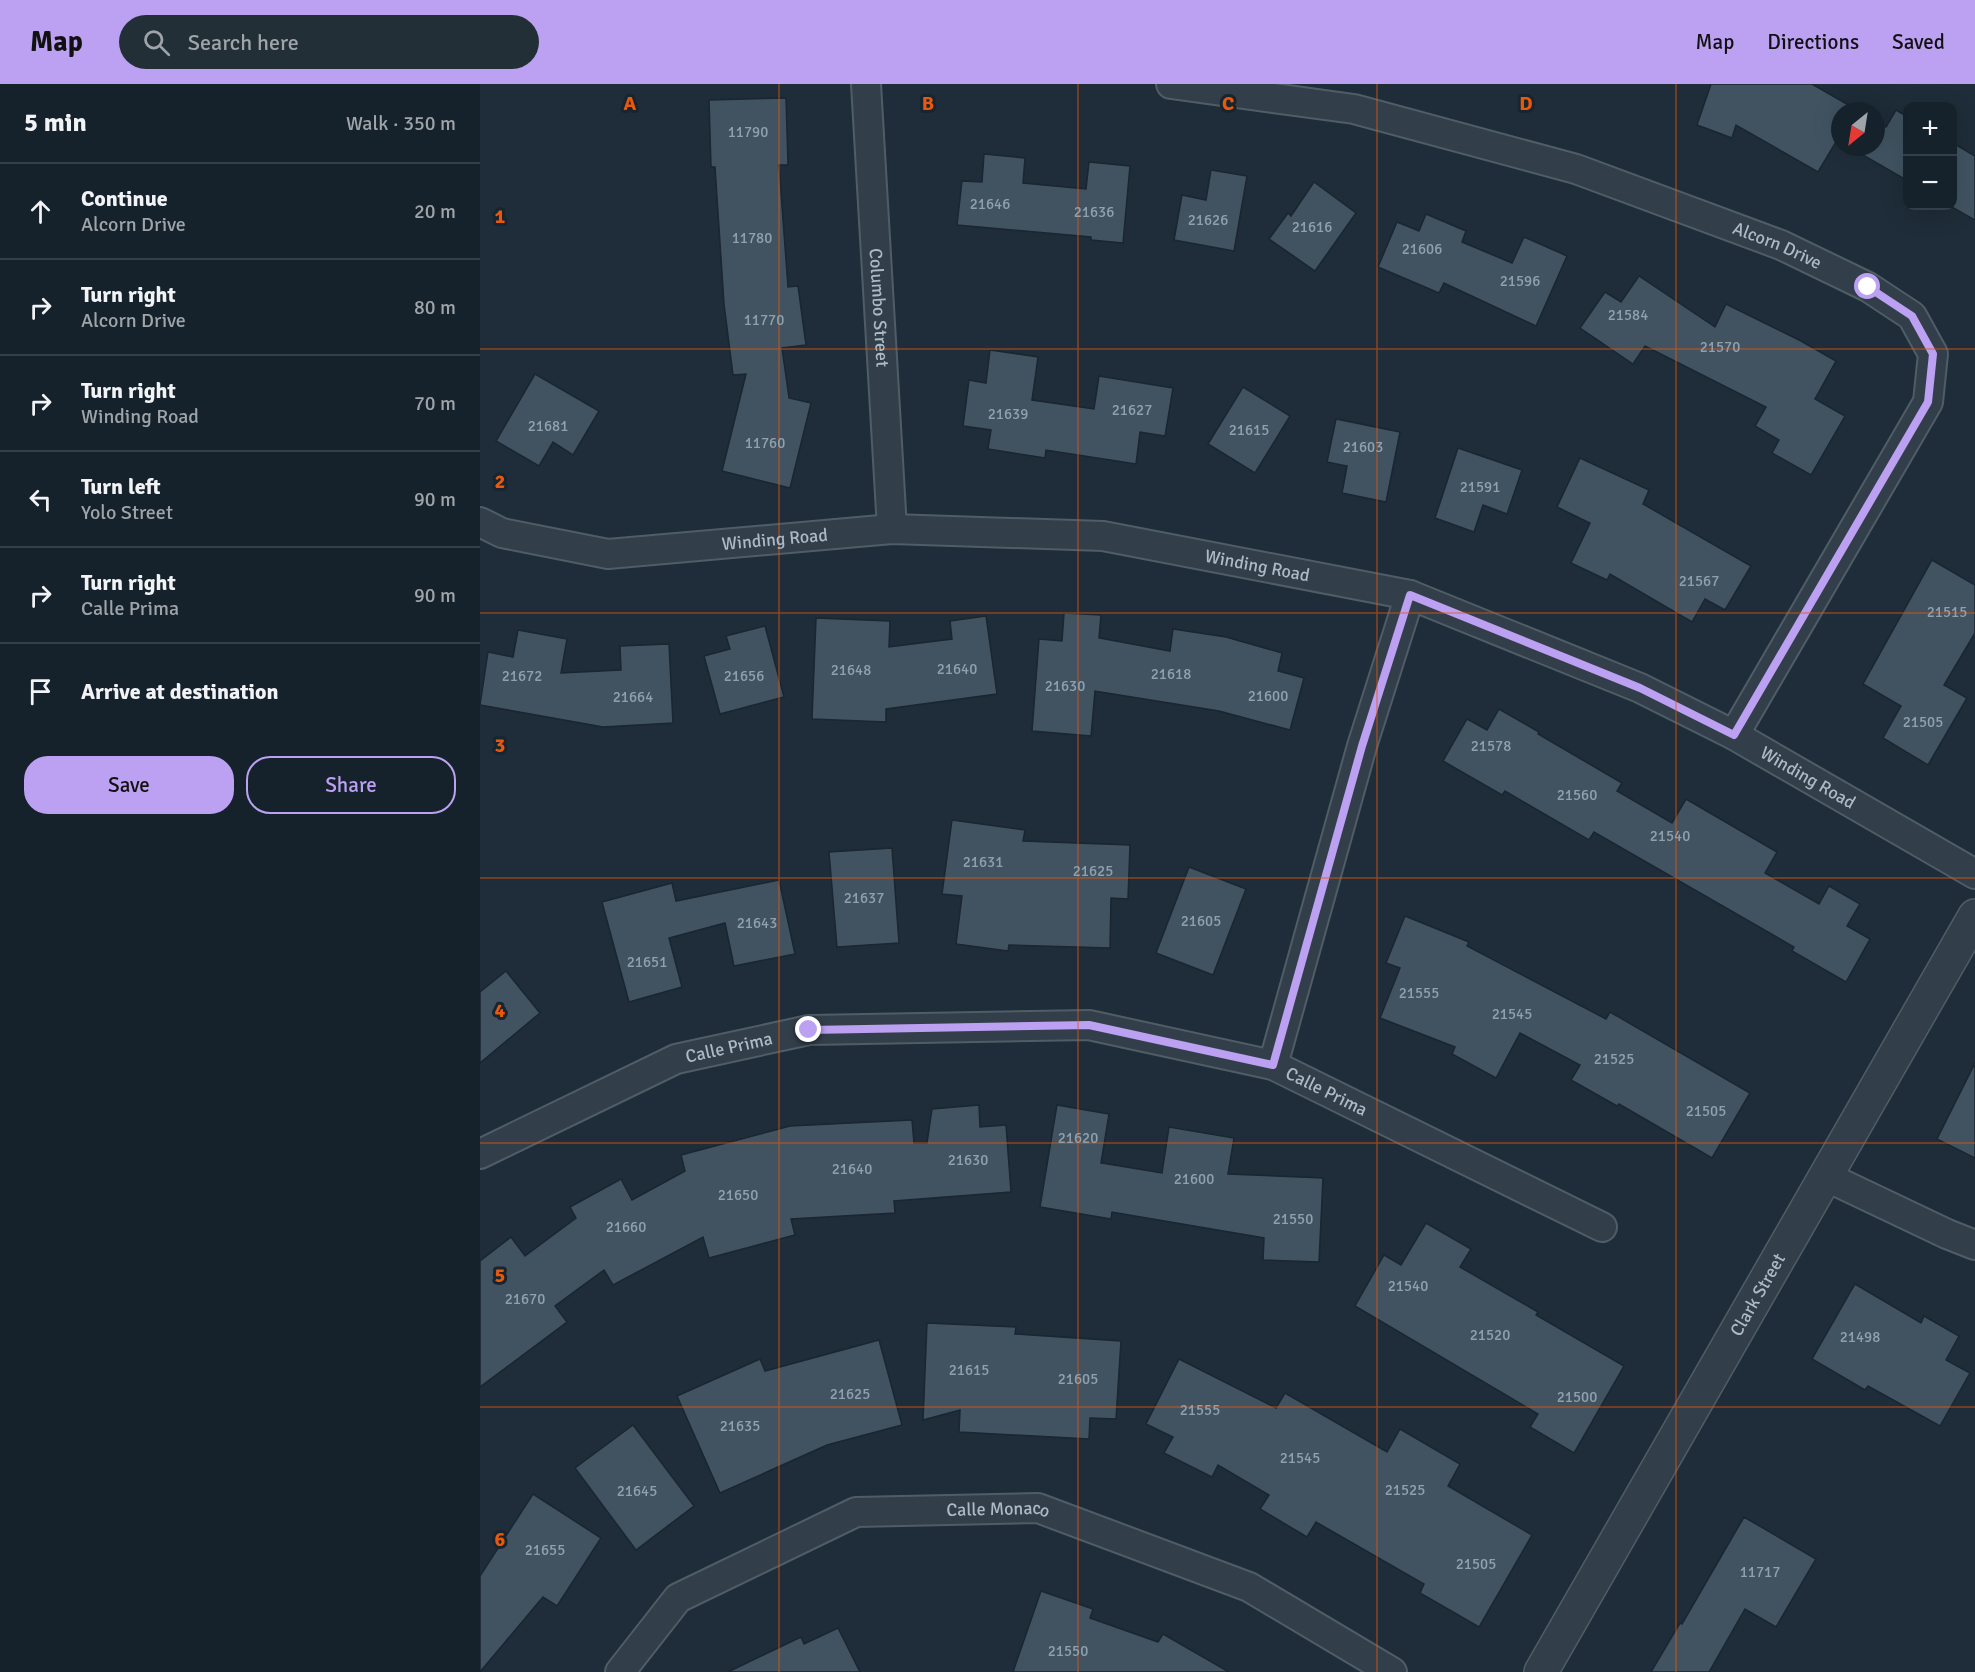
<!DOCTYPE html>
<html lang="en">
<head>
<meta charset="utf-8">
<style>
  :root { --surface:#16222b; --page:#232f37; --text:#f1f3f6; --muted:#9ea4a9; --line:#353f47; --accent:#bca0f2 }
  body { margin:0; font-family:Signika,sans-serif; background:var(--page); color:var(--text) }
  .controls { position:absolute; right:18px; top:18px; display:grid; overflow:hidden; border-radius:12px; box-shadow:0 6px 24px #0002 }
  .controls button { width:54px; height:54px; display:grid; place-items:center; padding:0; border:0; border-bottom:2px solid var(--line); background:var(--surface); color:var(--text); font:30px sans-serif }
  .compass { position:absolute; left:1351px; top:18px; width:54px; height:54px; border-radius:50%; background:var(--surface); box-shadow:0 6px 24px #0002; rotate:210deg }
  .stop { position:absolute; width:18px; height:18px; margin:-14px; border:4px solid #bca0f2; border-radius:50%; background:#fff }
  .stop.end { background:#bca0f2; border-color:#fff; box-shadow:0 2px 6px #0008 }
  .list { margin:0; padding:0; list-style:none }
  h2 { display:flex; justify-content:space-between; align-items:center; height:78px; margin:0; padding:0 24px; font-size:26px }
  h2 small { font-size:20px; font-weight:400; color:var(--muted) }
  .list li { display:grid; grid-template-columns:39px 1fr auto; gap:18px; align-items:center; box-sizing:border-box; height:96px; padding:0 24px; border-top:2px solid var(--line) }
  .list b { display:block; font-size:22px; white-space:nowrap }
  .list p { margin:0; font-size:20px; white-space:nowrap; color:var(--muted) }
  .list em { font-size:20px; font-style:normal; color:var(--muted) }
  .actions { display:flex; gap:12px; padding:18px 24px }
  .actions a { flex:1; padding:14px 0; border:2px solid var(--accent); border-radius:24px; text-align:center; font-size:21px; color:var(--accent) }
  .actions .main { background:var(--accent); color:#111 }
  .icon { flex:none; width:33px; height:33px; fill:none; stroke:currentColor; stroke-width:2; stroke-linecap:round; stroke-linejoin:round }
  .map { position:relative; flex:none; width:1495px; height:1588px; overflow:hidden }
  header { display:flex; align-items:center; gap:36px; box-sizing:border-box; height:84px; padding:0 30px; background:var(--accent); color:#111 }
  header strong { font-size:28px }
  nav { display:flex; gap:33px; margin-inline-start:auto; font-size:21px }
  .search { width:420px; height:54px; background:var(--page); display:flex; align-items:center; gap:15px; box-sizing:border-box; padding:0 21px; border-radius:33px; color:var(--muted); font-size:22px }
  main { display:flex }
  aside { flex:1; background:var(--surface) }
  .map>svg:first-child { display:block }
  .building { fill:#415361; stroke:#1a2630; stroke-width:1.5 }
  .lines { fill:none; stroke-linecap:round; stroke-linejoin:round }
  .minor-casing { stroke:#4f5d67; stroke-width:32 }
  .tertiary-casing { stroke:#4f5d67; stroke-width:36 }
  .minor { stroke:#323f4a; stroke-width:28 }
  .tertiary { stroke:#323f4a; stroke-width:33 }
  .route { stroke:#bca0f2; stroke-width:8 }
  .grid { fill:none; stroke:#e8590c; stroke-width:1.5; stroke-opacity:0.55 }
  .labels { text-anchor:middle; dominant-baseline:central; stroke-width:6; stroke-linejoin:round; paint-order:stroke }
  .number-label { font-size:15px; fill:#91a0ad }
  .street-label { font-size:18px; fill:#acbac6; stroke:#18242e }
  .grid-label { font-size:20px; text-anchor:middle; font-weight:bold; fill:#e8590c; stroke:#18242e; stroke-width:6; stroke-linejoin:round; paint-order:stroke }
</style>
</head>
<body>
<header>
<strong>Map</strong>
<div class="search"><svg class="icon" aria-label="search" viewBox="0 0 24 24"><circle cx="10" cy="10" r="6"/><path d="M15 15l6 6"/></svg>Search here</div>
<nav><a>Map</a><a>Directions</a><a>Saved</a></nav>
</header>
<main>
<aside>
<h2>5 min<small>Walk · 350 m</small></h2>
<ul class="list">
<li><svg class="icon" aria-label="ahead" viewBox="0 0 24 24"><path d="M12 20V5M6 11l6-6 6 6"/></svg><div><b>Continue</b><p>Alcorn Drive</p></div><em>20 m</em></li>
<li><svg class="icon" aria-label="right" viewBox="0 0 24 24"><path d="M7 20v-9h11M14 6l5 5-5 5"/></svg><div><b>Turn right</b><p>Alcorn Drive</p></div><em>80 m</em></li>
<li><svg class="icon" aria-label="right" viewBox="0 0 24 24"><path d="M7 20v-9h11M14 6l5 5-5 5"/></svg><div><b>Turn right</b><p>Winding Road</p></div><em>70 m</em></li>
<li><svg class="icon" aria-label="left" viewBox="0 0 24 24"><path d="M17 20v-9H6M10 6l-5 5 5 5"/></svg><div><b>Turn left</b><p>Yolo Street</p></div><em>90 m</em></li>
<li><svg class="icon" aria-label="right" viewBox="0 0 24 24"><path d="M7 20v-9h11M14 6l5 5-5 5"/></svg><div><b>Turn right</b><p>Calle Prima</p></div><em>90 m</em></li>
<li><svg class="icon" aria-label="arrive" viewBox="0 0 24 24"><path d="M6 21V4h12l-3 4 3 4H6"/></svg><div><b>Arrive at destination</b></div></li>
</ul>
<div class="actions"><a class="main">Save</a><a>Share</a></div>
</aside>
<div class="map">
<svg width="1495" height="1588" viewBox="0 0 1495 1588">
  <rect width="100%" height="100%" fill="#1e2d39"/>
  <g class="building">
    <path d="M1231,0h101l47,27h-19v31l-3,-2 -19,32 -82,-47 -4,13 -35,-13z"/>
    <path d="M306,14l2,67h-9l9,122 10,-1 8,59 -24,3 7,50 22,5 -21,85 -68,-17 24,-97 -13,1 -9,-71 -9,-137h-4l-2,-67z"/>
    <path d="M1416,26l12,7v64l-59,-34h27v-26l10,6z"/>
    <path d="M1473,59l22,13v64l-25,-14h3z"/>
    <path d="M504,70l41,4 -2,25 63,6 3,-27 41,4 -7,77 -32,-3v-3l-134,-12 5,-44 20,1z"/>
    <path d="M731,86l36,6 -13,75 -60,-11 8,-45 24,5z"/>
    <path d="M834,98l42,31 -41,58 -46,-32 19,-26 3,3z"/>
    <path d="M946,130l40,17 -4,11 50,21 12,-26 43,19 -31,70 -92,-43 -5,10 -61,-26 19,-45 22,9z"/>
    <path d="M1159,192l76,51 11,-23 75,37 35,20 -21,38 30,17 -34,59 -39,-22 7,-13 -24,-14 11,-19 -121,-61 -12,18 -53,-36 25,-36 16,10z"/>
    <path d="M510,266l48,7 -6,43 62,9 5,-33 74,12 -8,48 -25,-4 -4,32 -90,-14 -1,8 -57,-9 3,-19 -28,-4 6,-46 17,3z"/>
    <path d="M55,290l64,37 -26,44 -20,-13 -14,24 -43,-25z"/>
    <path d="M763,303l47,29 -35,57 -47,-29z"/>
    <path d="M856,335l64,13 -14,70 -44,-9 5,-27 -20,-4z"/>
    <path d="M978,364l64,22 -15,44 -24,-9 -9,27 -39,-14z"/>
    <path d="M1100,374l69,32 -6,14 108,62 -26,44 -20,-11 -13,23 -82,-48 -3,6 -36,-17 19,-40 -33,-16z"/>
    <path d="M1452,476l43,25v48l-31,52 23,13 -39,67 -45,-27 18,-32 -38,-22z"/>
    <path d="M584,529l37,2 -2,23 71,13 3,-22 53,8 56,16 -4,18 26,7 -14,52 -71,-19 -124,-20 -4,45 -59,-5 7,-92 23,2z"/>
    <path d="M506,532l11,78 -111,15v13l-74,-3 4,-101 74,3 -1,26 63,-8 -2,-18z"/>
    <path d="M285,542l19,71 -64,17 -16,-58 26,-7 -4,-13z"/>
    <path d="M38,546l49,9 -6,34 60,-3 -1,-24 49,-2 4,79 -70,4 -123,-22 8,-53 25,5z"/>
    <path d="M1019,625l40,23 -1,2 84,49 -5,8 55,32 14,-24 91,53 -12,21 54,31 10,-18 31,18 -13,22 23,13 -24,43 -54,-31 2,-4 -200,-115 -5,8 -84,-49 -3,4 -59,-34 24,-42 20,11z"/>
    <path d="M472,736l73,10 -2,11 107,4 -2,54 -17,-1 -1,50 -101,-3 -1,6 -52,-7 6,-48 -20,-2z"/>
    <path d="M412,764l7,95 -62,4 -8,-95z"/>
    <path d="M709,783l57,22 -33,86 -57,-22z"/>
    <path d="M299,796l16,74 -61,12 -9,-43 -56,15 13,49 -53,15 -27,-100 70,-19 4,18z"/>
    <path d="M925,832l64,26 -2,4 139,73 4,-7 140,81 -38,65 -93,-54 -2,2 -46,-26 9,-15 -60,-32 -24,45 -44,-24 3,-7 -75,-29 20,-50 -14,-5z"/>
    <path d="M26,887l34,42 -60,50v-71z"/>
    <path d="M1495,979v95l-38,-19z"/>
    <path d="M499,1021l1,22 26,-2 5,67 -117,9 1,12 -104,6 4,16 -86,23 -6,-21 -90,48 -9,-15 -49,36 12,16 -87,65v-126l31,-24 14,19 51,-38 -6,-11 51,-28 11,21 53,-29 -4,-16 109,-29 122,-6 2,23h13l5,-34z"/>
    <path d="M577,1021l52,9 -8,49 61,10 7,-46 65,11 -6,36 95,4 -4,84 -56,-2 1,-22 -152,-26 -1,7 -71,-12z"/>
    <path d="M946,1139l45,26 -11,18 78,45 -2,3 88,51 -50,87 -44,-26 8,-13 -183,-108 29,-51 17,10z"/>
    <path d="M1375,1200l66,39 3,-7 35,20 -13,24 24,13 -30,53 -72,-40 -3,4 -53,-31z"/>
    <path d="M447,1239l89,4 -1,7 106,7 -5,78 -26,-1 -1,21 -130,-7 1,-22 -37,10z"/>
    <path d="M399,1256l23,85 -75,20 -107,48 -43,-97 83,-37 5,12z"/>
    <path d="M699,1275l97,49 9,-15 102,59 13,-23 60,35 -12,22 84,49 -53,92 -59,-34 4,-9 -108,-62 -9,15 -47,-28 9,-14 -51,-30 -6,12 -48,-24 9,-16 -27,-13z"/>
    <path d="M153,1341l61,81 -58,44 -61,-82z"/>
    <path d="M53,1410l68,44 -44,68 -14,-9 -63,75v-96z"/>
    <path d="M1264,1433l72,42 -40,68 -31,-18 -36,63h-58l29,-49 2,1z"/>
    <path d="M561,1507l52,18 -3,9 68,24 5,-8 66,38h-216z"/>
    <path d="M358,1544l22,44h-132l73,-35 3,7z"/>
  </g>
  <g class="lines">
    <g class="minor-casing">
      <g id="minor">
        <path id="s1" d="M386,0l26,445"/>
        <path id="s2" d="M691,0l183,25 222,60 205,76 87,42 44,29 21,38 -5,48 -194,333"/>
        <path id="s3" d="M0,438l22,11 106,21 284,-25 211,7 307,59 230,93 94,47 241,139"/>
        <path d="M793,981l89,-319 48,-151"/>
        <path id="s4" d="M0,1070l196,-95 133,-29 280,-5 184,40 329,162"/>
        <path d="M1345,1092l122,58 28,11"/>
        <path id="s5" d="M140,1588l58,-74 178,-86 182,-4 211,79 143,85"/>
      </g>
    </g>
    <g class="tertiary-casing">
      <g id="tertiary">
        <path id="s6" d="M1061,1588l434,-756"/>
      </g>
    </g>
    <use href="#minor" class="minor"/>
    <use href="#tertiary" class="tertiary"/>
  </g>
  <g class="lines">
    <path class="route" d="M329,946l280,-5 184,40 89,-319 48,-151 230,93 94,47 194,-333 5,-48 -21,-38 -44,-29"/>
  </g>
  <path class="grid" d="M299,0v1588M598,0v1588M897,0v1588M1196,0v1588M0,265h1495M0,529h1495M0,794h1495M0,1059h1495M0,1323h1495"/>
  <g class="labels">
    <g class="number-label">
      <text x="268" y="48">11790</text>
      <text x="510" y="120">21646</text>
      <text x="614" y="128">21636</text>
      <text x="728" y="136">21626</text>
      <text x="832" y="143">21616</text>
      <text x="272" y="154">11780</text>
      <text x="942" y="165">21606</text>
      <text x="1040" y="197">21596</text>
      <text x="1148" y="231">21584</text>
      <text x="284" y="236">11770</text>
      <text x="1240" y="263">21570</text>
      <text x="652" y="326">21627</text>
      <text x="528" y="330">21639</text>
      <text x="68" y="342">21681</text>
      <text x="769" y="346">21615</text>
      <text x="285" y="359">11760</text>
      <text x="883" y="363">21603</text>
      <text x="1000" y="403">21591</text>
      <text x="1219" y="497">21567</text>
      <text x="1467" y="528">21515</text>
      <text x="477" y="585">21640</text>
      <text x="371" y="586">21648</text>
      <text x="691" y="590">21618</text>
      <text x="42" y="592">21672</text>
      <text x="264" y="592">21656</text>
      <text x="585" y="602">21630</text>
      <text x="788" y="612">21600</text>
      <text x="153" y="613">21664</text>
      <text x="1443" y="638">21505</text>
      <text x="1011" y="662">21578</text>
      <text x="1097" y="711">21560</text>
      <text x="1190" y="752">21540</text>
      <text x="503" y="778">21631</text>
      <text x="613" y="787">21625</text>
      <text x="384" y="814">21637</text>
      <text x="721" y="837">21605</text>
      <text x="277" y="839">21643</text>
      <text x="167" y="878">21651</text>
      <text x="939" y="909">21555</text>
      <text x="1032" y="930">21545</text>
      <text x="1134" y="975">21525</text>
      <text x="1226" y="1027">21505</text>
      <text x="598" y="1054">21620</text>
      <text x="488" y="1076">21630</text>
      <text x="372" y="1085">21640</text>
      <text x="714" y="1095">21600</text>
      <text x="258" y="1111">21650</text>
      <text x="813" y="1135">21550</text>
      <text x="146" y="1143">21660</text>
      <text x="928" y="1202">21540</text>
      <text x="45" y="1215">21670</text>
      <text x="1010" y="1251">21520</text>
      <text x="1380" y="1253">21498</text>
      <text x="489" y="1286">21615</text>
      <text x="598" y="1295">21605</text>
      <text x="370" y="1310">21625</text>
      <text x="1097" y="1313">21500</text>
      <text x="720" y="1326">21555</text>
      <text x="260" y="1342">21635</text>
      <text x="820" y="1374">21545</text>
      <text x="925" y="1406">21525</text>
      <text x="157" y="1407">21645</text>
      <text x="65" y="1466">21655</text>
      <text x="996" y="1480">21505</text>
      <text x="1280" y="1488">11717</text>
      <text x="588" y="1567">21550</text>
    </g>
    <g class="street-label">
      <text stroke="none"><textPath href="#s2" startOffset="630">Alcorn Drive</textPath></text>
      <text stroke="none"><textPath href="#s1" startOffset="224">Columbo Street</textPath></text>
      <text stroke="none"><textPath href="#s3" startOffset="300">Winding Road</textPath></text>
      <text stroke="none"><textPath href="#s3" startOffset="786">Winding Road</textPath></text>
      <text stroke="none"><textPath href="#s3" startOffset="1380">Winding Road</textPath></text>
      <text stroke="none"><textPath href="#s4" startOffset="272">Calle Prima</textPath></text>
      <text stroke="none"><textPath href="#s4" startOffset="882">Calle Prima</textPath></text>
      <text stroke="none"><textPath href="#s6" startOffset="435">Clark Street</textPath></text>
      <text stroke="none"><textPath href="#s5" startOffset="434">Calle Monaco</textPath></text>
    </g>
  </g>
  <g class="grid-label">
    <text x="150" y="26">A</text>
    <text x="448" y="26">B</text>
    <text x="748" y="26">C</text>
    <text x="1046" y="26">D</text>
    <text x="20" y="139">1</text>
    <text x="20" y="404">2</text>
    <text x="20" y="668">3</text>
    <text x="20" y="933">4</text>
    <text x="20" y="1198">5</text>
    <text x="20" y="1462">6</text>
  </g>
</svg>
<div class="controls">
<button>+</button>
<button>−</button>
</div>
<svg class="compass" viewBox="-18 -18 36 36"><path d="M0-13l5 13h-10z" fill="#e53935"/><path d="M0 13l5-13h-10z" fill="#9ea4a9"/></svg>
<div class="stop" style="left:1388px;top:203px"></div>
<div class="stop end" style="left:329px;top:946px"></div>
</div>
</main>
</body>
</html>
